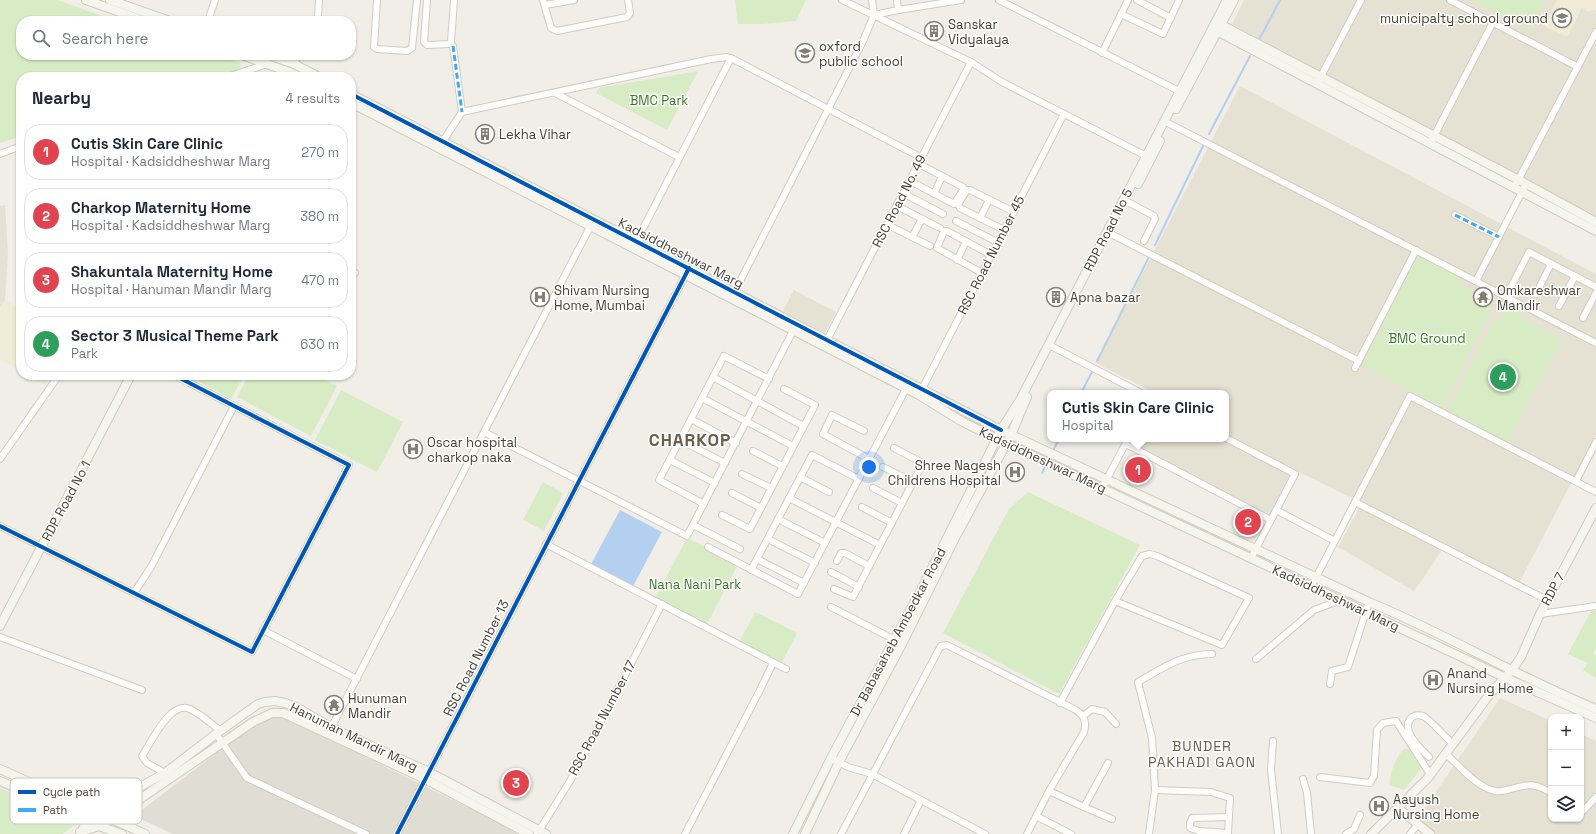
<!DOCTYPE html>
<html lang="en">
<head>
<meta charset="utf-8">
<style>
  :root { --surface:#fff; --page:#f6f6f7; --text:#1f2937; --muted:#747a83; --line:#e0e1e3; --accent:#0b8043 }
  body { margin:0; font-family:"Space Grotesk",sans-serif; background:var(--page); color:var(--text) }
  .controls { position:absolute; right:12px; bottom:12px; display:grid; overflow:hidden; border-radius:8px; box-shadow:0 1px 3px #0004 }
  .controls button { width:36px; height:36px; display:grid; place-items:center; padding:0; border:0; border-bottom:1px solid var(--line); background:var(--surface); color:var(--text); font:20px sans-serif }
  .you { position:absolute; left:869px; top:467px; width:14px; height:14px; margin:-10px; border:3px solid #fff; border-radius:50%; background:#1a73e8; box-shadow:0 0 0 6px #1a73e833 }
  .badge { display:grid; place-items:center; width:26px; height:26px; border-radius:50%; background:var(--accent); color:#fff; font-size:13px; font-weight:700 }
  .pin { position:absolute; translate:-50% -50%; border:2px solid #fff; box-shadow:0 1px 4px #0006 }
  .popup { position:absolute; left:1047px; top:390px; width:182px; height:52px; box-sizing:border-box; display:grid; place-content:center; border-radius:8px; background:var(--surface); filter:drop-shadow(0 1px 3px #0005); font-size:13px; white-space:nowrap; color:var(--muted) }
  .popup b { font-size:15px; color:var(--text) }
  .popup::after { content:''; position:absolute; left:50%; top:100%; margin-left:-8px; border:8px solid transparent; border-top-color:var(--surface) }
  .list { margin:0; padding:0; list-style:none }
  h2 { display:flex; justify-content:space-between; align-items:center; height:52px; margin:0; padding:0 16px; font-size:17px }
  h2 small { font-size:13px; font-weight:400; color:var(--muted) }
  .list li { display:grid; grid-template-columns:26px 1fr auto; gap:12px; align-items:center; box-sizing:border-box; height:56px; margin:0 8px 8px; padding:0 8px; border:1px solid var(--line); border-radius:16px }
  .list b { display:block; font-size:15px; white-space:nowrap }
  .list p { margin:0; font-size:13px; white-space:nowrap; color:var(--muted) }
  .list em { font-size:13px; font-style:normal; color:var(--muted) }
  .icon { flex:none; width:22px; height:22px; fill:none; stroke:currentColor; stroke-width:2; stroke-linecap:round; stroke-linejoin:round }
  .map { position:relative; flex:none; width:1596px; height:834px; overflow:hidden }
  .search { position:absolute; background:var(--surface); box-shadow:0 1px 3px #0004; left:16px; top:16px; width:340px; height:44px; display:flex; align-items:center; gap:10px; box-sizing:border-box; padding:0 14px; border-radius:16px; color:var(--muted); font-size:15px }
  .panel { position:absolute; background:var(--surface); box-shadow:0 1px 3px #0004; left:16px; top:72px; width:340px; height:308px; border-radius:16px }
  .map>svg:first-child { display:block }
  .residential { fill:#e5e1d3 }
  .industrial { fill:#e0ddd4 }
  .education { fill:#efebd7 }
  .green { fill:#d7ecc4 }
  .water { fill:#b3d0f1 }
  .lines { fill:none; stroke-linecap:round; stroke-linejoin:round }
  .stream { stroke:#b3d0f1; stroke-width:2 }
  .street-casing { stroke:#ceccc4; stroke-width:8 }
  .secondary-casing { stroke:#cfccbd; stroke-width:10 }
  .street { stroke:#fdfcfb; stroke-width:6 }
  .secondary { stroke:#f6f5ed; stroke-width:8 }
  .quiet { stroke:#3fa9f5; stroke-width:3; stroke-dasharray:6 3; stroke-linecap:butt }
  .cycleway-casing { stroke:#fff; stroke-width:6 }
  .cycleway { stroke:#0057b8; stroke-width:4 }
  .labels { text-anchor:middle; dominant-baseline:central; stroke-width:3; stroke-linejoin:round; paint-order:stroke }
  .poi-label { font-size:13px; fill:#454133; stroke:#fff; text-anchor:start }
  .park-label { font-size:13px; fill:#377b22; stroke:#fff }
  .street-label { font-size:13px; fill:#454133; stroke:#fff }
  .neighbourhood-label { font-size:14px; letter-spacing:1px; fill:#696049; stroke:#fff }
  .district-label { font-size:17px; font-weight:bold; letter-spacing:1px; fill:#696049; stroke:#fff }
  .key { fill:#fff; stroke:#c7c6c2; stroke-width:1 }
  .key-label { font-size:11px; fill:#454133 }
</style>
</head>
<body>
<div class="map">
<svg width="1596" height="834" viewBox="0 0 1596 834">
  <rect width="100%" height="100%" fill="#f0eee6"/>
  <g class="residential">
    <path d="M1244,0h352v219l-364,-195z"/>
    <path d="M1240,86l356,188v161l-80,154 -74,-40 -15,24 -13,18 -76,-44 24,-44 -67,-33 -24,45 -140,-70 3,-6h92v-46h-71l-59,-30z"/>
    <path d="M5,205l3,49 -3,46 -5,7v-101z"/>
    <path d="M794,290l42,22 -11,21 -42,-22z"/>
    <path d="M1500,698l51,23v98h30v-85l15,7v93h-168l-14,-10z"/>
  </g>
  <path class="industrial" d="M274,712l248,122h-349l-39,-18 90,-69z"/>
  <g class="education">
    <path d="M1557,0h39v10l-9,1 -5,-3 -15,29 -23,-11z"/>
    <path d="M5,300l16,9v62l-21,-12v-52z"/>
    <path d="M28,375h23l-6,10z"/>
  </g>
  <g class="green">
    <path d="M0,0h57l60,21h-96v34h197l23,8 -2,7 -26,7h-192v59l-21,7z"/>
    <path d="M735,0h71l-10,21 -33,3h-25z"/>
    <path d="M1470,0h75l-15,30z"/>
    <path d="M698,71l-31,59 -71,-37 3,-5z"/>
    <path d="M1418,255l45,23 -3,7 12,7 -2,6 22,11 -49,98 -81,-41z"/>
    <path d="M1503,306l16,2 3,10 40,21 -55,105 -60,-33 47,-91 8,-2z"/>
    <path d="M186,375h58l-13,24z"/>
    <path d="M249,375h67l21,11 -26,50 -74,-39z"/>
    <path d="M341,390l62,32 -26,50 -62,-32z"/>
    <path d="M543,482l20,11 -19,38 -21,-11z"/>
    <path d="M1028,492l112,53 -81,149 -116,-61 66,-124z"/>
    <path d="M687,538l51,26 -34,66 -52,-26z"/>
    <path d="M1591,611h5v37l-3,6 3,1v23l-13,-8 5,-7 -20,-9z"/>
    <path d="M755,612l42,21 -16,31 -42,-21z"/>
    <path d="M1404,749h7l12,17 -19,24 -14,-5c-1,-10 6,-29 14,-36z"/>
    <path d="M0,788l80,34 -18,12h-62z"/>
  </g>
  <path class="water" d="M620,510l42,22 -31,58 -42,-22z"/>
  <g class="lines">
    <g class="stream">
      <path d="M1258,42l22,-42"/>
      <path d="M1209,134l41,-78"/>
      <path d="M1155,245l49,-101"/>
      <path d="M1097,361l53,-106"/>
      <path d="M1081,393l12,-23"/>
      <path d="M1053,451l6,-12"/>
      <path d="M1042,473l4,-8"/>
    </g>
    <g class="street-casing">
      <g id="street">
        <path d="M377,0l-3,47 3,2 30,2 5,-3 5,-48"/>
        <path d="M427,0l-3,42 3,3 22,-1 2,-2 3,-42"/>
        <path d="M543,0l8,28 6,3 70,-14 3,-4 -2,-13"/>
        <path d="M842,0l129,62 31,20 148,76"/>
        <path d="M897,0l1,10"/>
        <path d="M999,0l184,93"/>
        <path d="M1137,0l34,18"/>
        <path d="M1450,0l128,67"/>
        <path d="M545,5l29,-5"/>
        <path d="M1121,14l42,20 16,-34"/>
        <path d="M874,15l24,-5 63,-10"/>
        <path d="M208,21l7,-21"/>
        <path d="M316,21l2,-5 1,-16"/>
        <path d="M1102,53l26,-53"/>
        <path d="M294,64l4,-9"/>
        <path d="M227,77l40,-13"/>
        <path d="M252,77l3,-1"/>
        <path d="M1319,80l42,-80"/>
        <path d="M555,93l124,64"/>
        <path d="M462,112l249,-53 16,-2"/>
        <path d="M1164,121l432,222"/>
        <path d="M443,141l19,-29 -9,-66"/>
        <path d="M1430,144l63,-122"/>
        <path d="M0,154l21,-8"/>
        <path d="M910,181l44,23 10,-15 -1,-2 -44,-23"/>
        <path d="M1514,188l82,-156"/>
        <path d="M903,193l40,21"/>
        <path d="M934,194l8,-18"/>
        <path d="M1128,202l26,14 1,3 -11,22"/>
        <path d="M897,206l43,22"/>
        <path d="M1455,215l44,22"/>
        <path d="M980,218l9,-18"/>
        <path d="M956,221l41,21"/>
        <path d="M890,226l40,20"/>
        <path d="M1004,230l-44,-22 -2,-4 9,-14h3l44,22"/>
        <path d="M1107,232l252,129"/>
        <path d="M912,237l10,-18"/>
        <path d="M635,244l96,-186 191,100"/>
        <path d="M957,260l9,-18"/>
        <path d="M351,271l4,2"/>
        <path d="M982,273l-45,-25 7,-17h3l44,24"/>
        <path d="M1476,281l50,-97"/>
        <path d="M1536,294l15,-30"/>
        <path d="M733,295l130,-254 11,-26 -2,-15"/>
        <path d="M1506,297l23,-45 67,35"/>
        <path d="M1559,306l16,-30"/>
        <path d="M1583,318l13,-25"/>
        <path d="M827,340l144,-278"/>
        <path d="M1053,347l88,46"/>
        <path d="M1355,368l61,-118"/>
        <path d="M713,377l90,49"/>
        <path d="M921,391l143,-277"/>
        <path d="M702,398l91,48"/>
        <path d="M691,419l45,24"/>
        <path d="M864,431l-32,-16 -9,19 46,25"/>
        <path d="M484,432l203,104 108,-209"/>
        <path d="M1226,438l69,36 -44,84"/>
        <path d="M680,440l45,23"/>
        <path d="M1126,444l145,76"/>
        <path d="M753,451l29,15"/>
        <path d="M0,459l59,-84"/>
        <path d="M670,460l45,23"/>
        <path d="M883,467l30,15"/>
        <path d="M742,474l29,14"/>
        <path d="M800,477l29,15"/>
        <path d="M1576,481l20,-39"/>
        <path d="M873,488l29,15"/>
        <path d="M1102,488l26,-49"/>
        <path d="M732,493l29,15"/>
        <path d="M789,498l91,47"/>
        <path d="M1355,502l192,98"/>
        <path d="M704,504l-45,-24 65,-124 45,23"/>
        <path d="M862,507l30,16"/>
        <path d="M1276,510l59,31"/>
        <path d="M722,515l28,14 65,-124 -31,-16"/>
        <path d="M778,519l47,24"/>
        <path d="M693,525l47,24"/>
        <path d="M0,526l252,126 97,-187 -175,-90"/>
        <path d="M768,539l47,24"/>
        <path d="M546,544l240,125"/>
        <path d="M708,547l90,47 110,-209"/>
        <path d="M757,559l47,24"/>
        <path d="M837,561l4,-8h4l24,13"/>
        <path d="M751,570l61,-115 47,24"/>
        <path d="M831,572l28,15"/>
        <path d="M1311,587l99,-191 186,96"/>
        <path d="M834,589l19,8 70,-134 -29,-15"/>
        <path d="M134,593l17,-26 83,-161"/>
        <path d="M831,607l66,34"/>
        <path d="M1540,614l56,-8"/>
        <path d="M263,630l94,49"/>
        <path d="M0,637l142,53"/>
        <path d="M1256,659l58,-49 27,-10"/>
        <path d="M1330,684l2,-13 16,-4 21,-65"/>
        <path d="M1060,703l55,-102 27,-45 8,-2 7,2 92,42 -27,47 -107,-44"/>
        <path d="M1083,716l9,-7 13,3 11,12"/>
        <path d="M330,730l262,-507"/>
        <path d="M216,734l31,44 119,56"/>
        <path d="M1273,741l-2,29 7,64"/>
        <path d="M1446,754c14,12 30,33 49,37 4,1 8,0 12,-1 20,-5 26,-9 44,3"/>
        <path d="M1429,757c-8,-8 -29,-26 -18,-39 3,-3 8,-3 12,-2 7,3 23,22 30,28"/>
        <path d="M831,758l17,9 24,7 113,60"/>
        <path d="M165,773l-18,-10 -5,-7c9,-13 28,-56 48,-47 11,5 21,15 31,22"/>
        <path d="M1320,777l50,6 4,-7 3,-46 6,-7 13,-2 34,53"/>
        <path d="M1303,779l4,14 4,41"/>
        <path d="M1155,790l56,2 19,6 -2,35"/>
        <path d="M1049,791l35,16 24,-44"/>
        <path d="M1084,807l28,12"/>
        <path d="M1581,813l15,-16"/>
        <path d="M1036,816l35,18"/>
        <path d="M397,834l290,-562"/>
        <path d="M537,834l33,-53 92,-177"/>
        <path d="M685,834l74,-142 14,-29"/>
        <path d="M841,834l97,-183 3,-5 6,-1 127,64c10,6 13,12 10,23l-35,59 -22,43"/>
        <path d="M904,834l17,-34"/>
        <path d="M1149,834l6,-44 -3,-52 -14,-56c27,-15 41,-27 74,-28"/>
        <path d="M1228,834v-1l-29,-2 -9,-3v-5l2,-5 37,-1"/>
        <path d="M1346,834l8,-5 6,-14"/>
        <path d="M1410,834l8,-10"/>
      </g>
    </g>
    <g class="secondary-casing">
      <g id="secondary">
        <path d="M86,0l59,21"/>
        <path d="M110,0l60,21"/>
        <path d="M1216,22l303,158 77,42"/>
        <path d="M1213,29l383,202"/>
        <path d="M242,55l47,17 11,5"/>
        <path d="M268,55l26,9 25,13"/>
        <path d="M351,94l650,336 368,172c77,32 149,75 227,107"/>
        <path d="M351,103l568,292 42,26 36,18 509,239 90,40"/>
        <path d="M1176,109l58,-109"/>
        <path d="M1138,184l22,-43"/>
        <path d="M0,626l131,-251"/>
        <path d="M0,769l145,65"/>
        <path d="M0,781l87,38 12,7 23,8"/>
        <path d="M1398,808l32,26"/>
        <path d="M82,831l5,-12 10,-8 68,-38 51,-39 42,-30 7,-2 10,-1 10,2 13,5 34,20 97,44 117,62"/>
        <path d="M80,832l19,-6 13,-8 141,-96 19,-9h11l142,66 104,55"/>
        <path d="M793,834l38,-76 92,-172 78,-156 19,-30 207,-400"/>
        <path d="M805,834l34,-72 63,-118 54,-108 55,-101 16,-38"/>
        <path d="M1371,834l56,-55 62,-84 23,-25 9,-13 19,-43 56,-106"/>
      </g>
    </g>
    <use href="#street" class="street"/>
    <use href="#secondary" class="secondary"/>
    <g class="quiet">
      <path d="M453,46l9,66"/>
      <path d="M1455,215l44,22"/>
    </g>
    <g class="cycleway-casing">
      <g id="cycleway">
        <path d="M351,94l650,336"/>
        <path d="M0,526l252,126 97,-187 -175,-90"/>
        <path d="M397,834l292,-566"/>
      </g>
    </g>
    <use href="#cycleway" class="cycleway"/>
  </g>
  <defs>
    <g id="school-ring" transform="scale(1)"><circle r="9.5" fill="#fff" stroke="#817e72" stroke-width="1.5"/><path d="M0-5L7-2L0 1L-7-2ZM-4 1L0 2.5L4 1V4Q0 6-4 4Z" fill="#817e72"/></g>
    <g id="building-ring" transform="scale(1)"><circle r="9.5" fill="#fff" stroke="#817e72" stroke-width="1.5"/><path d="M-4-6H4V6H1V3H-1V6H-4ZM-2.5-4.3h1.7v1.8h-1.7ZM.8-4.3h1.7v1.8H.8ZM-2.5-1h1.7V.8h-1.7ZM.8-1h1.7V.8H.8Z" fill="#817e72"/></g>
    <g id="hospital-ring" transform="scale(1)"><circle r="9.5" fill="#fff" stroke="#817e72" stroke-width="1.5"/><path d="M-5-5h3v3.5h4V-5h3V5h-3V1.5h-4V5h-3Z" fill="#817e72"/></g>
    <g id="temple-ring" transform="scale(1)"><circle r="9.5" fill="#fff" stroke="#817e72" stroke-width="1.5"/><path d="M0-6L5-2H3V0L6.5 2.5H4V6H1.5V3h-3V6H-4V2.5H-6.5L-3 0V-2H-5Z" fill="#817e72"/></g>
  </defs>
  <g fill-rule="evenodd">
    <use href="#school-ring" x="1562" y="18"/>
    <use href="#building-ring" x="934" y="31"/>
    <use href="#school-ring" x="805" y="53"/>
    <use href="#building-ring" x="485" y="134"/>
    <use href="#hospital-ring" x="540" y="297"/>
    <use href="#building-ring" x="1056" y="297"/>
    <use href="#temple-ring" x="1483" y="297"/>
    <use href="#hospital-ring" x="413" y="449"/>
    <use href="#hospital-ring" x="1015" y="472"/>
    <use href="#hospital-ring" x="1433" y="680"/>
    <use href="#temple-ring" x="334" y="705"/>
    <use href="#hospital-ring" x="1379" y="806"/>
  </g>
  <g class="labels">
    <g class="poi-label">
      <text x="1548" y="18" text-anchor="end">municipalty school ground</text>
      <text x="948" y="24">Sanskar<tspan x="948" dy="15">Vidyalaya</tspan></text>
      <text x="819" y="46">oxford<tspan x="819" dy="15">public school</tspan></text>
      <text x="499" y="134">Lekha Vihar</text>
      <text x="554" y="290">Shivam Nursing<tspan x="554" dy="15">Home, Mumbai</tspan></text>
      <text x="1497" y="290">Omkareshwar<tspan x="1497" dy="15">Mandir</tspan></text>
      <text x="1070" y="297">Apna bazar</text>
      <text x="427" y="442">Oscar hospital<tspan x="427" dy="15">charkop naka</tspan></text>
      <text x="1001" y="465" text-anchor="end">Shree Nagesh<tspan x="1001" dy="15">Childrens Hospital</tspan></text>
      <text x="1447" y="673">Anand<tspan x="1447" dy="15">Nursing Home</tspan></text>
      <text x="348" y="698">Hunuman<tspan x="348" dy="15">Mandir</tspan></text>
      <text x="1393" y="799">Aayush<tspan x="1393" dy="15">Nursing Home</tspan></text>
    </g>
    <g class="park-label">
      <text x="659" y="100">BMC Park</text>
      <text x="1427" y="338">BMC Ground</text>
      <text x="695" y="584">Nana Nani Park</text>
    </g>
    <g class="street-label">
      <text transform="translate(899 201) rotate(-63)">RSC Road No. 49</text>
      <text transform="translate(1108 230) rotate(-63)">RDP Road No 5</text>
      <text transform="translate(681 253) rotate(27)">Kadsiddheshwar Marg</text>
      <text transform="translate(991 255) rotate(-63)">RSC Road Number 45</text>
      <text transform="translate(1043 460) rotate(25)">Kadsiddheshwar Marg</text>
      <text transform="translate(66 501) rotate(-62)">RDP Road No 1</text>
      <text transform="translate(1553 589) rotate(-62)">RDP 7</text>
      <text transform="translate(1336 598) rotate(25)">Kadsiddheshwar Marg</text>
      <text transform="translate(898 632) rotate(-62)">Dr Babasaheb Ambedkar Road</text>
      <text transform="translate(476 658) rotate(-63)">RSC Road Number 13</text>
      <text transform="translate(602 718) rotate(-62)">RSC Road Number 17</text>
      <text transform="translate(354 737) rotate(26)">Hanuman Mandir Marg</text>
    </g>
    <g class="neighbourhood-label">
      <text x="1202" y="746">BUNDER<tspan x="1202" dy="16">PAKHADI GAON</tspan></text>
    </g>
    <g class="district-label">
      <text x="690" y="440">CHARKOP</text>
    </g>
  </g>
  <rect x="10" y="778" width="132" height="46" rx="6" class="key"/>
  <rect x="18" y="790" width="18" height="4" fill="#0057b8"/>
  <rect x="18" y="808" width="18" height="4" fill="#3fa9f5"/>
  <g class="key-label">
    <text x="43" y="796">Cycle path</text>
    <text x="43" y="814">Path</text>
  </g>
</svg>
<div class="controls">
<button>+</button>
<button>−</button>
<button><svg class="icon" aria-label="layers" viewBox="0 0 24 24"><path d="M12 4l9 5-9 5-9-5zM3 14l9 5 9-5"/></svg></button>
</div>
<div class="you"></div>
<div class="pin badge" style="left:1138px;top:470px;background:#e0444e">1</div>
<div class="popup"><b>Cutis Skin Care Clinic</b>Hospital</div>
<div class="pin badge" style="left:1248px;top:522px;background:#e0444e">2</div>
<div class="pin badge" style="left:516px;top:783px;background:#e0444e">3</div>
<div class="pin badge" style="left:1503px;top:377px;background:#2e9e5b">4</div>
<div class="search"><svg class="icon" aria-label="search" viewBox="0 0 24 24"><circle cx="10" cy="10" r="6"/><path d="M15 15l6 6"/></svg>Search here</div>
<section class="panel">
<h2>Nearby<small>4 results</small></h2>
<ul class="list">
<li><span class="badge" style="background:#e0444e">1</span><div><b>Cutis Skin Care Clinic</b><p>Hospital · Kadsiddheshwar Marg</p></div><em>270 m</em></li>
<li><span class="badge" style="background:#e0444e">2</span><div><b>Charkop Maternity Home</b><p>Hospital · Kadsiddheshwar Marg</p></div><em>380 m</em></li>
<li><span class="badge" style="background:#e0444e">3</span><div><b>Shakuntala Maternity Home</b><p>Hospital · Hanuman Mandir Marg</p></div><em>470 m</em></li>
<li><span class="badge" style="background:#2e9e5b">4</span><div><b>Sector 3 Musical Theme Park</b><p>Park</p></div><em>630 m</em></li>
</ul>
</section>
</div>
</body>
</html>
